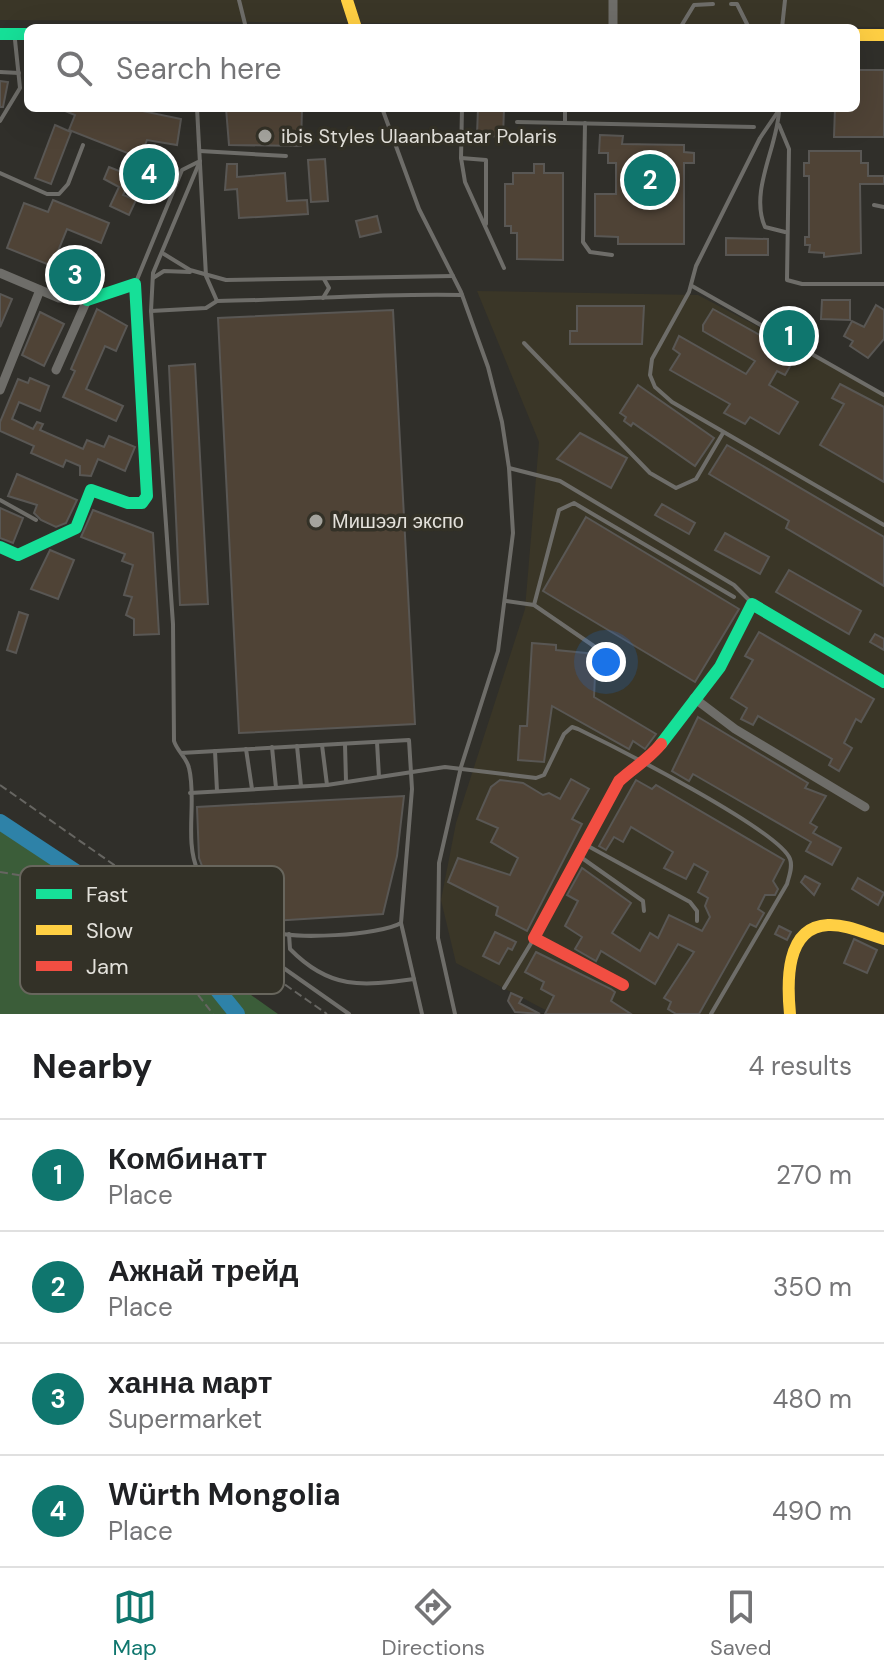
<!DOCTYPE html>
<html lang="en">
<head>
<meta charset="utf-8">
<style>
  :root { --surface:#fff; --page:#f6f6f6; --text:#202124; --muted:#757577; --line:#e0e0e0; --accent:#0f766e }
  body { margin:0; font-family:"DM Sans",sans-serif; background:var(--page); color:var(--text) }
  .you { position:absolute; left:606px; top:662px; width:28px; height:28px; margin:-20px; border:6px solid #fff; border-radius:50%; background:#1a73e8; box-shadow:0 0 0 12px #1a73e833 }
  .badge { display:grid; place-items:center; width:52px; height:52px; border-radius:50%; background:var(--accent); color:#fff; font-size:26px; font-weight:700 }
  .pin { position:absolute; translate:-50% -50%; border:4px solid #fff; box-shadow:0 2px 8px #0006 }
  .list { margin:0; padding:0; list-style:none }
  h2 { display:flex; justify-content:space-between; align-items:center; height:104px; margin:0; padding:0 32px; font-size:34px }
  h2 small { font-size:26px; font-weight:400; color:var(--muted) }
  .list li { display:grid; grid-template-columns:52px 1fr auto; gap:24px; align-items:center; box-sizing:border-box; height:112px; padding:0 32px; border-top:2px solid var(--line) }
  .list b { display:block; font-size:30px; white-space:nowrap }
  .list p { margin:0; font-size:26px; white-space:nowrap; color:var(--muted) }
  .list em { font-size:26px; font-style:normal; color:var(--muted) }
  .icon { flex:none; width:44px; height:44px; fill:none; stroke:currentColor; stroke-width:2; stroke-linecap:round; stroke-linejoin:round }
  .map { position:relative; flex:none; width:884px; height:1014px; overflow:hidden }
  .search { position:absolute; background:var(--surface); box-shadow:0 8px 32px #0002; left:24px; right:24px; top:24px; height:88px; display:flex; align-items:center; gap:20px; box-sizing:border-box; padding:0 28px; border-radius:12px; color:var(--muted); font-size:30px }
  .sheet { height:552px; background:var(--surface) }
  nav { display:flex; justify-content:space-around; align-items:center; box-sizing:border-box; height:112px; border-top:2px solid var(--line); background:var(--surface); font-size:22px; color:var(--muted) }
  nav a { display:grid; justify-items:center; gap:4px }
  nav .on { color:var(--accent) }
  .map>svg:first-child { display:block }
  .built { fill:#3a3627 }
  .green { fill:#3b5d39 }
  .lines { fill:none; stroke-linecap:round; stroke-linejoin:round }
  .river { stroke:#2e82a8; stroke-width:16 }
  .building { fill:#4f4336; stroke:#595754; stroke-width:2 }
  .path { stroke:#666561; stroke-width:2; stroke-dasharray:8 4; stroke-linecap:butt }
  .lane { stroke:#6e6d69; stroke-width:4 }
  .street { stroke:#6e6d69; stroke-width:9 }
  .fast { stroke:#16e098; stroke-width:12 }
  .slow { stroke:#ffcf43; stroke-width:12 }
  .jam { stroke:#f24e42; stroke-width:12 }
  .poi-dot { fill:#a4a39d; stroke:#333127; stroke-width:3 }
  .labels { text-anchor:middle; dominant-baseline:central; stroke-width:7; stroke-linejoin:round; paint-order:stroke }
  .poi-label { font-size:20px; fill:#e3e1db; stroke:#333127; text-anchor:start }
  .key { fill:#333127; stroke:#68665d; stroke-width:2 }
  .key-label { font-size:22px; fill:#e3e1db }
</style>
</head>
<body>
<div class="map">
<svg width="884" height="1014" viewBox="0 0 884 1014">
  <rect width="100%" height="100%" fill="#302f2a"/>
  <g class="built">
    <path d="M0,0h884v27l-884,-7z"/>
    <path d="M477,291l221,4 186,98v621h-331l-97,-51 -15,-63 15,-77 69,-214 14,-167z"/>
  </g>
  <path class="green" d="M0,818l278,196h-278z"/>
  <g class="lines">
    <path class="river" d="M0,822l91,60 109,86 37,46"/>
  </g>
  <g class="building">
    <path d="M856,70h28v67h-50l1,-29h21z"/>
    <path d="M0,81l8,1 -5,25h-3z"/>
    <path d="M58,108h70l53,11 -4,26 -30,-5 -7,18 -71,-28 6,-15z"/>
    <path d="M226,108h76l-1,38 -72,-1z"/>
    <path d="M478,108h26l-1,29 -26,-2z"/>
    <path d="M55,125l16,7 -20,52 -16,-6z"/>
    <path d="M600,135l23,1 -1,8 62,1v7l10,1v10h-10v81h-66v-7l-23,-1v-42h21v-31h-8v-10h-9z"/>
    <path d="M809,151h52v12h7v13h16v8h-24l1,69 -37,4v-4l-15,-1 1,-7h-5v-8h4v-61h-5v-13h5z"/>
    <path d="M325,159l3,42 -17,1 -3,-42z"/>
    <path d="M140,161l24,9 -6,17 -24,-9z"/>
    <path d="M227,164h10v13l48,-4 2,28 20,-1 1,14 -69,4 -2,-29 -12,1z"/>
    <path d="M534,164h10v9h19v87l-46,-1v-26h-6v-7h-6v-42h8v-11h21z"/>
    <path d="M109,167l23,9 -9,19 13,5 -7,15 -19,-9 9,-19 -15,-8z"/>
    <path d="M53,200l56,23 -8,20 -34,-14 -15,37 -45,-18 17,-45 24,9z"/>
    <path d="M377,216l4,16 -21,5 -4,-16z"/>
    <path d="M726,238l42,1v16h-42z"/>
    <path d="M0,294l12,5 -12,28z"/>
    <path d="M822,300h28v20l-29,-1z"/>
    <path d="M876,305l8,5v29l-16,19 -18,-12 3,-5 -9,-5 8,-15 12,6z"/>
    <path d="M577,306h67l-2,38h-72v-13h7z"/>
    <path d="M97,309l30,17 -11,25 -11,-5 -19,43 37,17 -7,15 -53,-24 12,-26 -4,-2z"/>
    <path d="M713,309l54,30 2,-4 27,21 -11,19 -8,-4 -8,14 29,17 -19,32 -29,-17 -5,7 -21,-11 6,-9 -60,-34 10,-16 -7,-5 6,-13 67,38 9,-13 -52,-30v-6z"/>
    <path d="M393,310l22,414 -176,9 -21,-415z"/>
    <path d="M40,312l24,12 -20,42 -22,-11z"/>
    <path d="M195,364l13,240 -28,1 -11,-239z"/>
    <path d="M30,378l19,8 -9,25 -21,-9 -7,17 21,10 4,-7 6,2 -3,6 43,19 4,-9 17,7 5,-11 26,11 -10,24 -27,-12 -7,17 -11,-1v-9l-14,-6 -3,7 -32,-14 3,-7 -34,-15v-9l18,-43 10,4z"/>
    <path d="M840,384l44,23v75l-64,-37 24,-41 -12,-6z"/>
    <path d="M638,385l76,53 -19,28 -62,-43 -2,3 -7,-5 2,-4 -6,-4z"/>
    <path d="M580,433l47,25 -16,30 -54,-29z"/>
    <path d="M727,445l157,92v49l-98,-58 3,-7 -80,-47z"/>
    <path d="M17,474l60,26 -11,23 -10,4 -15,-7 -7,-7 3,-8 -29,-9z"/>
    <path d="M662,504l33,19 -6,11 -34,-19z"/>
    <path d="M0,508l23,10 -10,25 -13,-5z"/>
    <path d="M93,510l60,23 6,101 -25,1v-16l-8,-4 6,-18 -8,-2 9,-30 -11,-4 3,-7 -44,-17z"/>
    <path d="M586,517l153,92 -44,73 -152,-91z"/>
    <path d="M725,533l44,24 -9,17 -45,-24z"/>
    <path d="M50,550l24,10 -16,39 -27,-10z"/>
    <path d="M789,570l72,41 -12,23 -73,-42z"/>
    <path d="M19,612l9,3 -12,38 -9,-3z"/>
    <path d="M759,632l115,67 -13,23 -5,-3 -12,24 8,5 -13,23 -10,-6 3,-6 -74,-43 -5,9 -12,-6 6,-11 -16,-10 22,-38 -8,-4z"/>
    <path d="M875,634l9,5v11l-14,-8z"/>
    <path d="M532,643l24,2v5l40,4 -2,43 62,37 -11,15 -12,-8 -4,8 -77,-43 -8,56 -26,-2 2,-34h7z"/>
    <path d="M698,717l110,66 -3,5 21,8 -16,27 7,4 -4,6 28,15 -9,17 -26,-14 5,-9 -118,-68 -4,7 -17,-10z"/>
    <path d="M571,779l18,10 -17,30 10,5 -55,107 -31,-16 2,-8 -50,-25 10,-24 52,17 8,-17 -27,-16 7,-14 -21,-9 14,-32 9,-7 23,3 20,12 6,-2 11,6z"/>
    <path d="M636,780l16,9 4,-4 128,75 -11,21 5,8 -3,6h-10l-7,14 6,4 -8,14 -6,-3 -51,90h-23l-8,-5 3,-7 -7,-4 30,-46 -16,-8 -23,40 -54,-33 -5,10 -21,-12 7,-12 -17,-11 13,-25 -11,-6 15,-27 49,35 -19,30 28,18 10,-18 8,5 11,-23 33,16 8,-14 -5,-11 3,-8 -10,-6 10,-20 -14,-8 -8,15 -22,-11 9,-16 -42,-25 -8,15 -9,-5 -8,13 -7,-4z"/>
    <path d="M404,796l-7,60 -14,58 -111,7 -68,-50 -5,-13 -2,-51z"/>
    <path d="M805,876l15,8 -6,11 -13,-13z"/>
    <path d="M858,878l26,15 -6,12 -26,-16z"/>
    <path d="M779,926l12,6 -4,8 -12,-6z"/>
    <path d="M495,932l21,10 -4,8 -4,-2 -9,16 -16,-8z"/>
    <path d="M854,939l23,11 -10,23 -23,-10z"/>
    <path d="M536,952l75,37 4,3 -4,9 20,13h-86l9,-18 -13,-7 3,-7 -19,-10z"/>
    <path d="M511,993l11,5 -3,5 21,11 -25,-2 -7,-11z"/>
  </g>
  <g class="lines">
    <g class="path">
      <path d="M0,785l327,229"/>
      <path d="M0,872l59,10 119,87 35,45"/>
    </g>
    <g class="lane">
      <path d="M239,0l7,28"/>
      <path d="M731,4h6l12,24"/>
      <path d="M680,28l14,-23 19,-1"/>
      <path d="M782,28l3,-28"/>
      <path d="M0,72l19,1"/>
      <path d="M197,108l9,168 11,25"/>
      <path d="M382,108l37,101 42,83 27,75 14,55 7,46 4,65 -15,118 -37,116 -22,96 -1,75 17,76"/>
      <path d="M462,108l-1,50 4,24 39,86"/>
      <path d="M779,110l-19,28 -64,128 -7,26 -37,67 -2,16 5,12 17,15 212,123"/>
      <path d="M779,110c-1,36 -30,81 -14,117l20,5"/>
      <path d="M0,121l20,-33 -5,-48"/>
      <path d="M517,122l237,5"/>
      <path d="M565,123v-15"/>
      <path d="M585,123l-2,119 7,10 22,3"/>
      <path d="M779,125l10,24 -2,131 15,4h82"/>
      <path d="M200,151l86,5"/>
      <path d="M461,158l25,2v64"/>
      <path d="M0,173l47,21h12l9,-10 15,-39"/>
      <path d="M874,205l10,2"/>
      <path d="M164,254l26,16 36,10 227,-4"/>
      <path d="M153,278l11,-7 26,1"/>
      <path d="M136,282l46,-112 16,-8"/>
      <path d="M692,286l192,109"/>
      <path d="M323,298l6,-10 -5,-9"/>
      <path d="M151,311l55,-3 11,-7c82,-1 163,-8 245,-6"/>
      <path d="M524,343l126,130 26,15 20,-9 27,-46"/>
      <path d="M509,468l51,13 174,104 17,17"/>
      <path d="M0,500l36,20"/>
      <path d="M506,601l28,4 25,-95 15,-7 160,94"/>
      <path d="M534,605l86,59"/>
      <path d="M377,742l2,35"/>
      <path d="M345,744l1,37"/>
      <path d="M322,745l5,40"/>
      <path d="M297,746l4,40"/>
      <path d="M272,747l4,41"/>
      <path d="M246,749l6,40"/>
      <path d="M215,751l2,40"/>
      <path d="M181,753l228,-13 3,49 -11,134c-21,12 -110,18 -133,7 -16,-7 -63,-44 -70,-59 -14,-30 -1,-71 -9,-103 -2,-10 -12,-17 -15,-27l-1,-117 -22,-313 2,-38 47,-112"/>
      <path d="M190,793l137,-8 118,-18 91,11 8,-3 20,-41 8,-7 6,2c35,17 201,101 212,130 3,8 -1,17 -3,25l-76,130"/>
      <path d="M588,846l102,56 7,9v10"/>
      <path d="M582,858l61,43 1,10"/>
      <path d="M191,903l158,111"/>
      <path d="M401,923l21,91"/>
      <path d="M289,934l1,15c40,41 72,37 124,30"/>
      <path d="M504,988l29,-48"/>
    </g>
    <g class="street">
      <path d="M613,0v28"/>
      <path d="M0,273l59,25 28,2 -31,70"/>
      <path d="M0,390l40,-100"/>
      <path d="M694,698l41,31 130,78"/>
    </g>
    <g class="fast">
      <path d="M0,34h28"/>
      <path d="M0,547l18,8 58,-27 15,-38 37,13h14l5,-7 -12,-212 -48,16"/>
      <path d="M661,744l59,-77 32,-63 132,78"/>
    </g>
    <g class="slow">
      <path d="M347,0l9,28"/>
      <path d="M856,35h28"/>
      <path d="M790,1014c-3,-31 -5,-87 38,-89 19,-1 38,9 56,14"/>
    </g>
    <path class="jam" d="M623,985l-89,-47 85,-157c15,-14 29,-21 42,-37"/>
  </g>
  <g class="poi-dot">
    <circle cx="265" cy="136" r="8"/>
    <circle cx="316" cy="521" r="8"/>
  </g>
  <g class="labels">
    <g class="poi-label">
      <text x="281" y="136">ibis Styles Ulaanbaatar Polaris</text>
      <text x="332" y="521">Мишээл экспо</text>
    </g>
  </g>
  <rect x="20" y="866" width="264" height="128" rx="12" class="key"/>
  <rect x="36" y="889" width="36" height="10" fill="#16e098"/>
  <rect x="36" y="925" width="36" height="10" fill="#ffcf43"/>
  <rect x="36" y="961" width="36" height="10" fill="#f24e42"/>
  <g class="key-label">
    <text x="86" y="902">Fast</text>
    <text x="86" y="938">Slow</text>
    <text x="86" y="974">Jam</text>
  </g>
</svg>
<div class="you"></div>
<div class="pin badge" style="left:789px;top:336px">1</div>
<div class="pin badge" style="left:650px;top:180px">2</div>
<div class="pin badge" style="left:75px;top:275px">3</div>
<div class="pin badge" style="left:149px;top:174px">4</div>
<div class="search"><svg class="icon" aria-label="search" viewBox="0 0 24 24"><circle cx="10" cy="10" r="6"/><path d="M15 15l6 6"/></svg>Search here</div>
</div>
<section class="sheet">
<h2>Nearby<small>4 results</small></h2>
<ul class="list">
<li><span class="badge">1</span><div><b>Комбинатт</b><p>Place</p></div><em>270 m</em></li>
<li><span class="badge">2</span><div><b>Ажнай трейд</b><p>Place</p></div><em>350 m</em></li>
<li><span class="badge">3</span><div><b>ханна март</b><p>Supermarket</p></div><em>480 m</em></li>
<li><span class="badge">4</span><div><b>Würth Mongolia</b><p>Place</p></div><em>490 m</em></li>
</ul>
</section>
<nav>
<a class="on"><svg class="icon" aria-label="map" viewBox="0 0 24 24"><path d="M3 6l6-2 6 2 6-2v14l-6 2-6-2-6 2zM9 4v14M15 6v14"/></svg>Map</a>
<a><svg class="icon" aria-label="directions" viewBox="0 0 24 24"><path d="M12 3l9 9-9 9-9-9zM9 14v-3h6M13 9l2 2-2 2"/></svg>Directions</a>
<a><svg class="icon" aria-label="saved" viewBox="0 0 24 24"><path d="M7 4h10v16l-5-4-5 4z"/></svg>Saved</a>
</nav>
</body>
</html>
